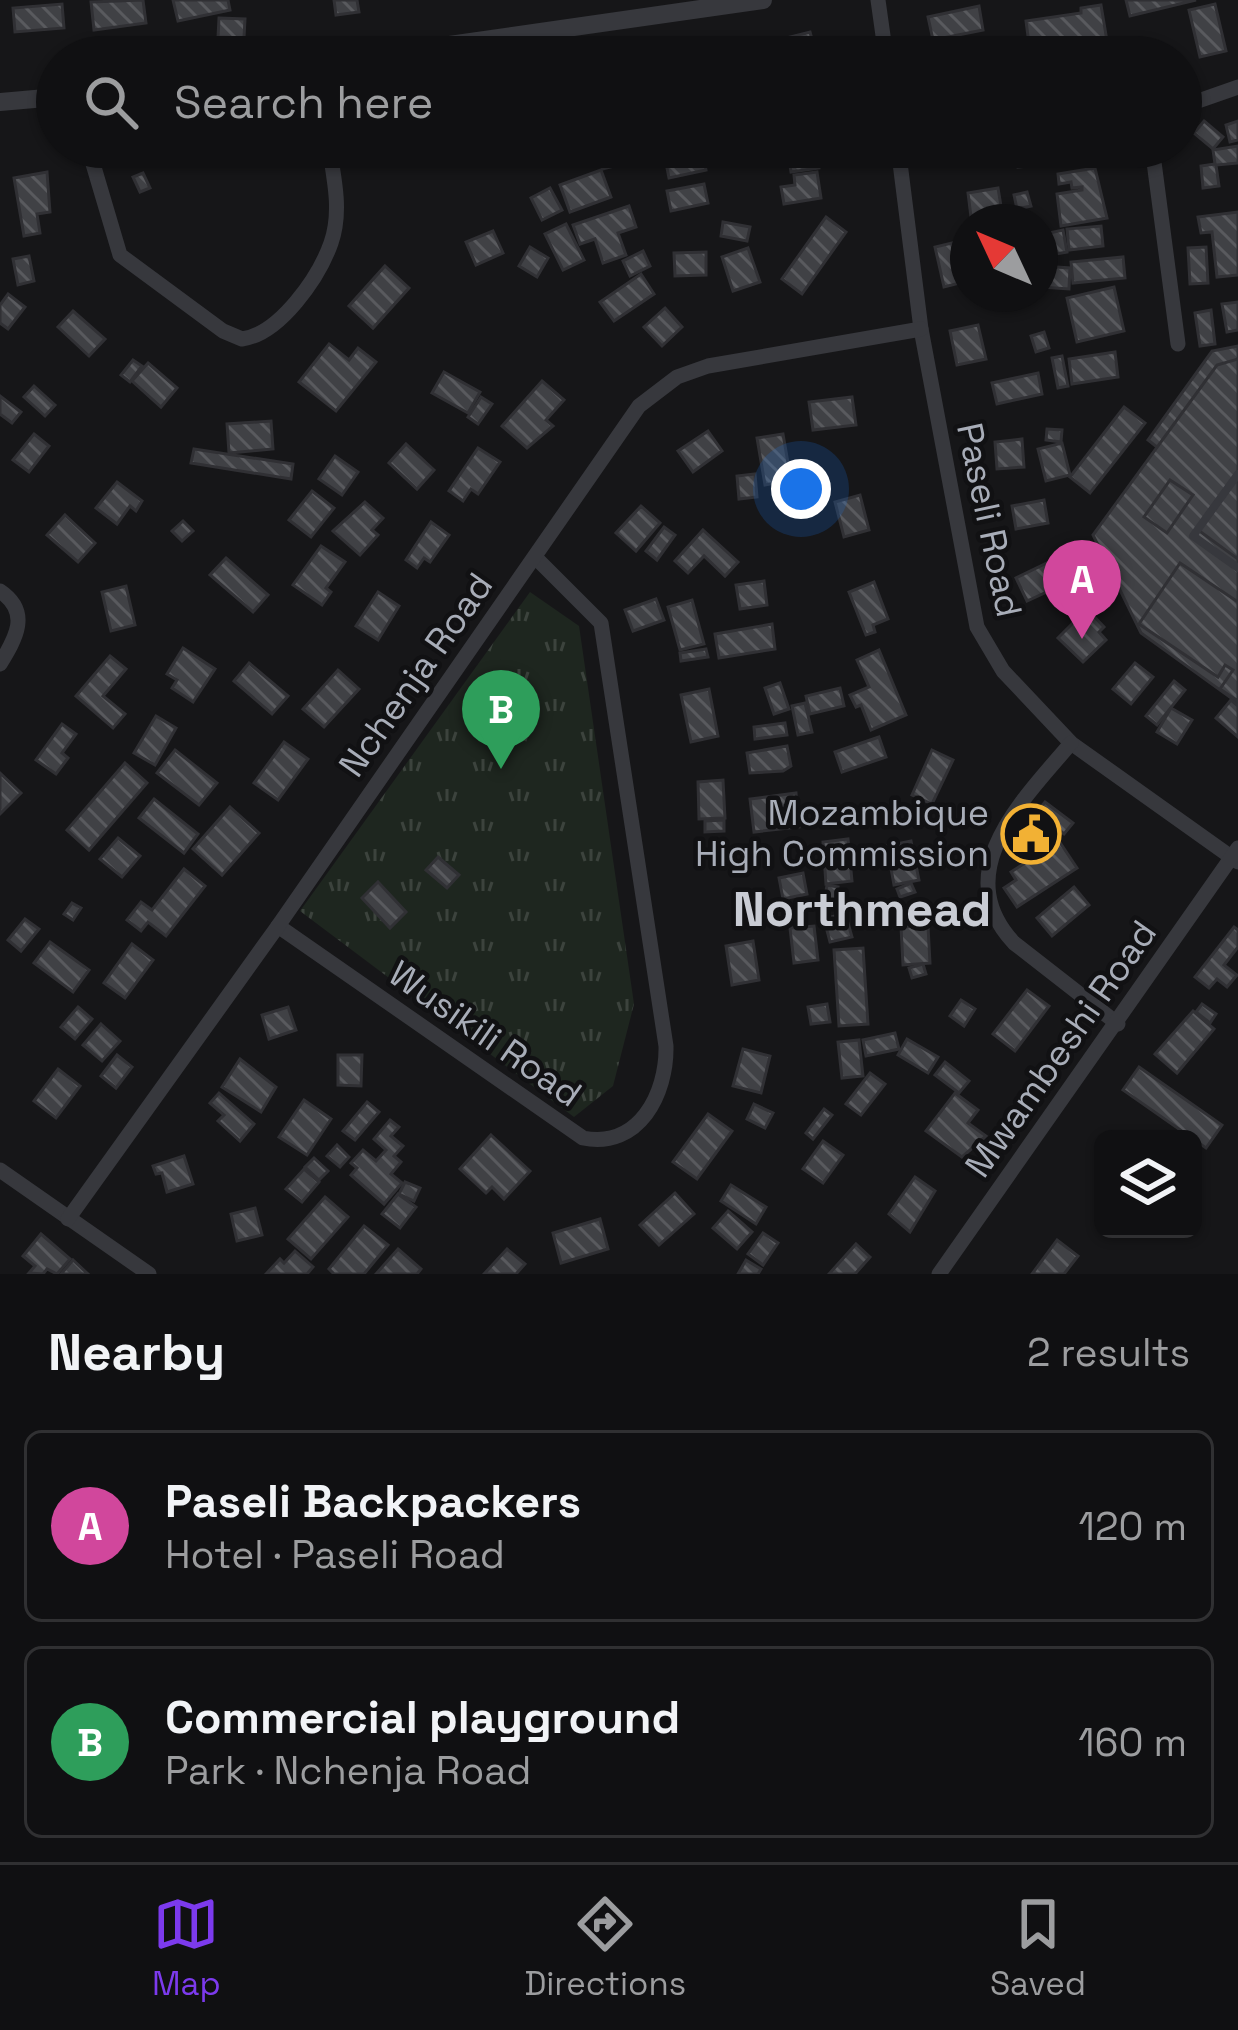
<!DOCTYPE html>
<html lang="en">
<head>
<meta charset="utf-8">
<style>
  :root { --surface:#101012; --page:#1e1e20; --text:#f1f3f6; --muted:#9c9d9f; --line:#303032; --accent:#7c3aed }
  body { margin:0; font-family:"Space Grotesk",sans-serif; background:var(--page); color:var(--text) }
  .controls { position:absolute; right:36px; bottom:36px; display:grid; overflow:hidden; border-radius:18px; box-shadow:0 3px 9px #0004 }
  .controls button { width:108px; height:108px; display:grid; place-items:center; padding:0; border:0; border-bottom:3px solid var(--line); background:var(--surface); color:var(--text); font:60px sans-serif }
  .compass { position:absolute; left:950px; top:204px; width:108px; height:108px; border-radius:50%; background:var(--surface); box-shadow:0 3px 9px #0004; rotate:314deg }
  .you { position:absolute; left:801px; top:489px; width:42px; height:42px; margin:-30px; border:9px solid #fff; border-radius:50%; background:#1a73e8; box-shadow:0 0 0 18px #1a73e833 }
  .badge { display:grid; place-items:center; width:78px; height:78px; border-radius:50%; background:var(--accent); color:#fff; font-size:39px; font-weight:700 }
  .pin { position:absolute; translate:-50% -99px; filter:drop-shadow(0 3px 6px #0008) }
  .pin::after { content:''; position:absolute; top:63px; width:42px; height:36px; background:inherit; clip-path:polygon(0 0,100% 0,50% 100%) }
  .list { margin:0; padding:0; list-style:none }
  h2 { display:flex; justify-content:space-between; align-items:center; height:156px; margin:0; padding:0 48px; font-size:51px }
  h2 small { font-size:39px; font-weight:400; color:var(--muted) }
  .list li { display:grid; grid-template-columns:78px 1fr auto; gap:36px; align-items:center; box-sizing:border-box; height:192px; margin:0 24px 24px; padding:0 24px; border:3px solid var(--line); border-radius:18px }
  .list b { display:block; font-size:45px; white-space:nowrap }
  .list p { margin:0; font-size:39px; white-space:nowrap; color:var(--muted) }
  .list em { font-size:39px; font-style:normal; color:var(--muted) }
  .icon { flex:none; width:66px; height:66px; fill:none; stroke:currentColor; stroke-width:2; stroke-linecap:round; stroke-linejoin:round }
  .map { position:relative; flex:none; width:1238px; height:1274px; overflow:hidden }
  .search { position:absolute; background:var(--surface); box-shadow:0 3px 9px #0004; left:36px; right:36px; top:36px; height:132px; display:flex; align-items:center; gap:30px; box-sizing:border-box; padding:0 42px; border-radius:66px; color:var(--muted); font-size:45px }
  .sheet { height:588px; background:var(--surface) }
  nav { display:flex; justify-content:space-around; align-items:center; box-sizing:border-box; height:168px; border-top:3px solid var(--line); background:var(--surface); font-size:33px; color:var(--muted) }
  nav a { display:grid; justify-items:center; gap:6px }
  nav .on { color:var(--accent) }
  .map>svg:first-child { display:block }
  .park { fill:url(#park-tufts) }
  .building { fill:url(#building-back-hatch); stroke:#303034; stroke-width:3 }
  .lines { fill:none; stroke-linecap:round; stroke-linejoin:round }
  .service { stroke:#37383d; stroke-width:8 }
  .minor { stroke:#37383d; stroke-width:15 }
  .tertiary { stroke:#37383d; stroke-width:18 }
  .labels { text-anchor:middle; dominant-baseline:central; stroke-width:9; stroke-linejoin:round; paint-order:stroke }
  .street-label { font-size:36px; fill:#a8adb8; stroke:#111113 }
  .poi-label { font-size:36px; fill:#a8adb8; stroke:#111113; text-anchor:end }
  .district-label { font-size:48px; font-weight:bold; fill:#c9ccd4; stroke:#111113 }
</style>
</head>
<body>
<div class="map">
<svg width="1238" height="1274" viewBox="0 0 1238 1274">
  <defs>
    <pattern id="park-tufts" width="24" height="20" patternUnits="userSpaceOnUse" patternTransform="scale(3)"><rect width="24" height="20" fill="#1e261f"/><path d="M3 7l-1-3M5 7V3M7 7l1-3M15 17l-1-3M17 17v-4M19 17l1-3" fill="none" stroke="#3c433d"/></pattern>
    <pattern id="building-back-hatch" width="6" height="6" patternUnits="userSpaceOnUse" patternTransform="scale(3)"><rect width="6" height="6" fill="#404145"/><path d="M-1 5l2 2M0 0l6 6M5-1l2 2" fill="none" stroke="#595a5e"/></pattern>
  </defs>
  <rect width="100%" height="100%" fill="#161618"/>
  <path class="park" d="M530,592l49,34 55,378 -21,82 -39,31 -274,-206z"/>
  <g class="building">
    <path d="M143,0l3,23 -52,7 -3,-28z"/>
    <path d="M173,0h55l2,10 -52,11z"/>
    <path d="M334,0h23l2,12 -23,3z"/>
    <path d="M1126,0h70l-66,16z"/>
    <path d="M62,4l2,24 -49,4 -2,-24z"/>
    <path d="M1215,4l11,47 -26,6 -11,-47z"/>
    <path d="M1101,5l6,36 -77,11 -4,-31 55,-8v-5z"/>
    <path d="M979,6l4,24 -50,10 -5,-23z"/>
    <path d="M219,18l26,1 -1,19 -26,-1z"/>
    <path d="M810,32l7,25h-81l-2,-6z"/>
    <path d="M1005,47l1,10h-22l-1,-8z"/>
    <path d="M1204,121l19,16 -10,12 -19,-16z"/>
    <path d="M1238,121v19l-8,2 -4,-17z"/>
    <path d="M1238,146v17l-22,2 3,21 -16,2 -2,-22 14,-2 -2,-14z"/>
    <path d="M377,147h38l-27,17z"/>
    <path d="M597,147h29l4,15 -27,7z"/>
    <path d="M702,147l4,23 -37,8 -5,-25z"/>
    <path d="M787,147h30l2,21 -28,4z"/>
    <path d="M952,147h26v7l-25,2z"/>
    <path d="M1016,147h40l2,16 -40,4z"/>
    <path d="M745,154v10l-28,1 -1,-10z"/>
    <path d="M1095,168l12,50 -46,8 -4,-32 25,-4v-3l-10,1 -1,-6 -12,2 -1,-10z"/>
    <path d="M601,170l10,27 -41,15 -10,-27z"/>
    <path d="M47,172l3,40 -13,2 3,19 -16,3 -10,-58z"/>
    <path d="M817,172l4,26 -37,6 -3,-17 14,-2 -1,-10z"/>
    <path d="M143,173l7,15 -10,4 -7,-15z"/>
    <path d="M704,184l4,19 -37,8 -4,-20z"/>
    <path d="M550,188l12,22 -20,10 -11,-22z"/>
    <path d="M998,188l4,24 -31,5 -3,-24z"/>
    <path d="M1027,192l4,14 -14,3 -3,-14z"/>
    <path d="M629,206l7,21 -18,6 8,22 -23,8 -8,-24 -15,5 -7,-19z"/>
    <path d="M1238,212v63l-21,2 -5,-45 -11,1 -3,-16z"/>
    <path d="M826,217l20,15 -44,62 -20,-15z"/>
    <path d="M723,222l27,5 -3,14 -26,-5z"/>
    <path d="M566,224l18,36 -21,10 -18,-36z"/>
    <path d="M1101,226l2,20 -34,4 -2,-21z"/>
    <path d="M1063,230l4,22 -27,5v-22z"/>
    <path d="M493,231l10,22 -27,12 -10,-23z"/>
    <path d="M960,241l8,40 -24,6 -9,-40z"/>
    <path d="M530,247l18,11 -11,19 -18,-11z"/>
    <path d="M1206,247l2,36 -18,1 -2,-36z"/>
    <path d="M748,248l12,34 -27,9 -11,-34z"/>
    <path d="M643,251l7,15 -20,10 -7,-15z"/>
    <path d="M706,252v23l-31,1 -1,-23z"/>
    <path d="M29,256l5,25 -16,4 -5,-26z"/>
    <path d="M1123,257l2,21 -52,5 -2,-21z"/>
    <path d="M385,266l24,22 -36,40 -24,-22z"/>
    <path d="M1042,266l28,2 -1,21 -28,-2z"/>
    <path d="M641,274l13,20 -40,27 -14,-19z"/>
    <path d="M1114,287l10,44 -47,11 -10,-44z"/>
    <path d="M8,294l17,13 -17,22 -8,-6v-18z"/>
    <path d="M1238,302v28l-11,2 -5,-28z"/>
    <path d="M665,308l17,19 -20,19 -18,-19z"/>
    <path d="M1211,310l4,34 -15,2 -5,-33z"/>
    <path d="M73,311l32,28 -16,17 -31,-29z"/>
    <path d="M978,325l8,34 -29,6 -7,-34z"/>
    <path d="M1044,332l5,16 -13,4 -5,-16z"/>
    <path d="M329,344l20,16 9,-12 18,14 -40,49 -37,-29z"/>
    <path d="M1238,346v85l-47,62 -34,-25 10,-13 -19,-15 64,-89z"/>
    <path d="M1115,352l3,25 -46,7 -3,-25z"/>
    <path d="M1062,356l6,30 -10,2 -6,-30z"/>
    <path d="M1238,359v344l-97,-70 -48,-98 124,-170z"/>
    <path d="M133,360l9,6 -12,16 -9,-7z"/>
    <path d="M148,363l29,25 -16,19 -29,-26z"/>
    <path d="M444,372l36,20 -12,21 -36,-20z"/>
    <path d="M1038,373l4,21 -45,10 -5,-21z"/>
    <path d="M542,381l22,19 -18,20 7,6 -26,22 -25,-22z"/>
    <path d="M34,386l21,19 -10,11 -21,-19z"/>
    <path d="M0,396l21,16 -9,11 -12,-9z"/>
    <path d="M481,397l11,7 -14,20 -10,-7z"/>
    <path d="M852,397l4,28 -43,5 -4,-28z"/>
    <path d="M1124,407l21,16 -55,70 -20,-16z"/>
    <path d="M271,421l2,28 -44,4 -2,-29z"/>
    <path d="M1047,429l15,1 -1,12 -15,-2z"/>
    <path d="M708,431l14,20 -29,21 -15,-21z"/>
    <path d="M34,434l15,12 -20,26 -16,-12z"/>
    <path d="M783,434l8,46 -26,5 -8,-47z"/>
    <path d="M1022,439l2,28 -27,2 -2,-27z"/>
    <path d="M1062,443l8,32 -24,6 -8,-32z"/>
    <path d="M406,444l28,26 -17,19 -28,-26z"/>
    <path d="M478,448l22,14 -22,32 -7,-5 -8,12 -14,-10z"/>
    <path d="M194,449l99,15 -2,15 -100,-16z"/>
    <path d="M335,456l23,16 -16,23 -23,-16z"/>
    <path d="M755,474l2,23 -18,2 -2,-23z"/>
    <path d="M1170,480l23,15 -26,38 -23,-16z"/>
    <path d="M1235,480l3,2v77l-40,-29z"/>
    <path d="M117,482l25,19 -6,10 -6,-5 -13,18 -21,-16z"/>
    <path d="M312,491l22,17 -23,29 -22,-17z"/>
    <path d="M860,495l9,35 -25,7 -9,-35z"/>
    <path d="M1044,500l4,23 -32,6 -4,-23z"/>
    <path d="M365,502l18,16 -11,12 6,5 -18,20 -27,-24z"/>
    <path d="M641,506l19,17 -24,28 -20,-18z"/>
    <path d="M65,515l30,28 -17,19 -31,-27z"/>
    <path d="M183,521l10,10 -11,10 -10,-10z"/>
    <path d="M431,522l18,13 -19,27 -6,-4 -7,10 -11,-8z"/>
    <path d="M664,527l11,8 -18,25 -11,-9z"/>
    <path d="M703,530l35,32 -13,14 -21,-20 -16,17 -13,-12z"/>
    <path d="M321,546l24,16 -19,26 5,4 -9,13 -29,-20z"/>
    <path d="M226,558l42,37 -15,17 -43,-37z"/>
    <path d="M1053,560l11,24 -37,17 -11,-23z"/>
    <path d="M1180,563l58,39v99l-18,-12 13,-19 -8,-5 -7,12 -79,-53z"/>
    <path d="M764,581l3,24 -27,4 -4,-24z"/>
    <path d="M874,582l14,37 -15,6 2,7 -9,3 -17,-43z"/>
    <path d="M126,586l9,39 -24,6 -9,-39z"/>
    <path d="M378,592l21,14 -21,34 -22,-14z"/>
    <path d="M656,599l8,21 -31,11 -8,-21z"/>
    <path d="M692,600l12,44 -24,6 -12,-43z"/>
    <path d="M1087,609l17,18 -5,5 7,8 -23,22 -25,-24z"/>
    <path d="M772,624l3,25 -56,9 -4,-24z"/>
    <path d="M183,648l32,21 -22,33 -21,-14 5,-8 -10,-6z"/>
    <path d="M706,649l2,8 -27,4 -1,-8z"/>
    <path d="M879,650l27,65 -35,15 -10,-25 -5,2 -6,-12 19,-8 -12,-27z"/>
    <path d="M110,656l16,13 -23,27 22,18 -12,14 -37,-32z"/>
    <path d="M249,663l39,33 -16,18 -38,-33z"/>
    <path d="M1135,663l18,14 -22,27 -18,-15z"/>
    <path d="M338,670l21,19 -35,38 -21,-18z"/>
    <path d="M1174,681l11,9 -28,35 -11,-9z"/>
    <path d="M780,683l9,26 -15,5 -9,-26z"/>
    <path d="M840,688l4,18 -34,8 -4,-18z"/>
    <path d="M709,689l9,47 -27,6 -10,-47z"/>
    <path d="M1231,700l7,6v31l-22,-19z"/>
    <path d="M805,703l7,29 -14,3 -6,-29z"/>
    <path d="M1171,708l21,12 -15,24 -20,-12z"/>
    <path d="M156,716l20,12 -21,37 -21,-12z"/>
    <path d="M785,723l2,12 -32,4 -1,-12z"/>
    <path d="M62,724l14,10 -14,19 6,5 -12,16 -20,-14z"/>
    <path d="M879,737l7,20 -44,15 -7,-20z"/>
    <path d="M284,742l24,17 -30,41 -24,-17z"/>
    <path d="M787,746l4,20 -8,5 -33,2 -3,-20z"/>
    <path d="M175,750l42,33 -18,22 -42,-32z"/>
    <path d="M932,750l21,10 -21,44 -20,-9z"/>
    <path d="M125,763l22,20 -58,67 -22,-20z"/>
    <path d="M0,773l21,20 -21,21z"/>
    <path d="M723,780l2,38 -26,1 -1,-37z"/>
    <path d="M796,793l3,34 -45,5 -4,-33z"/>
    <path d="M154,799l44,35 -14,19 -45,-35z"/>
    <path d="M1045,802l28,21 -9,11 -28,-21z"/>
    <path d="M230,807l29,26 -37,42 -29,-26z"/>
    <path d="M1028,812l10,6 -7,10 -10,-6z"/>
    <path d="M724,820v11l-19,1v-11z"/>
    <path d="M118,838l22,18 -18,21 -22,-18z"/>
    <path d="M848,839l4,42 -26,3 -3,-42z"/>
    <path d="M911,841l8,39 -25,5 -7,-39z"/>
    <path d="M1059,841l18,27 -60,39 -13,-19 12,-8 -5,-8z"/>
    <path d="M438,857l21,18 -12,13 -21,-18z"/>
    <path d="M184,869l21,17 -39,50 -18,-14 -7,9 -14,-11 14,-18 11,8z"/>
    <path d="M803,873l4,21 -24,5 -4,-21z"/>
    <path d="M378,882l28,30 -16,16 -28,-30z"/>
    <path d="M911,883l4,9 -15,5 -3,-8z"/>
    <path d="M827,885l11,2 -3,17 -11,-1z"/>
    <path d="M1074,887l15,18 -37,31 -15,-18z"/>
    <path d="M72,903l9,5 -8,12 -9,-6z"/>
    <path d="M845,913l7,24 -22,5 -6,-23z"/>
    <path d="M25,919l14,10 -18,22 -13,-11z"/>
    <path d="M814,926l4,34 -24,3 -4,-35z"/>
    <path d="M928,926l2,37 -27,2 -2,-38z"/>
    <path d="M1234,927l4,3v17l-14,18 13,10 -10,12 -10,-8 -8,9 -14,-11z"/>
    <path d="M753,941l6,39 -27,5 -6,-39z"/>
    <path d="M50,942l39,28 -16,22 -39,-29z"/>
    <path d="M132,944l21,16 -28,38 -21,-15z"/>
    <path d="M863,948l5,76 -29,2 -5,-76z"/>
    <path d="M923,964l3,10 -14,4 -3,-10z"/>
    <path d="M1027,990l22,16 -34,45 -22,-17z"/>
    <path d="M961,1000l14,9 -11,17 -14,-10z"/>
    <path d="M827,1004l3,18 -19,2 -3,-17z"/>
    <path d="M1202,1004l14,10 -6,9 -14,-11z"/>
    <path d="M78,1007l14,12 -17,20 -14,-12z"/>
    <path d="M288,1007l8,23 -27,9 -7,-24z"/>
    <path d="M1193,1011l21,18 -37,44 -22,-19z"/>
    <path d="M101,1024l19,17 -18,20 -19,-16z"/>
    <path d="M895,1033l4,16 -33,7 -3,-16z"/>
    <path d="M907,1039l31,18 -10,16 -30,-18z"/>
    <path d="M859,1040l4,36 -21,2 -4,-36z"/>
    <path d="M743,1049l27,7 -9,37 -28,-7z"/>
    <path d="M117,1055l15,12 -16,21 -15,-12z"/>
    <path d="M338,1055h24l-1,31 -23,-1z"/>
    <path d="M240,1059l36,28 -15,25 -39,-25z"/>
    <path d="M945,1062l24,19 -10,12 -24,-18z"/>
    <path d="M1139,1067l83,58 -16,23 -83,-58z"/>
    <path d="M58,1069l22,17 -24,32 -22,-17z"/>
    <path d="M870,1073l15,11 -24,31 -15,-11z"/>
    <path d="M219,1093l35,31 -14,17 -22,-20 6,-6 -14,-12z"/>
    <path d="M955,1093l23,17 -10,13 18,13 -24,21 -36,-26z"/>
    <path d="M304,1100l27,19 -24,36 -28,-18z"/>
    <path d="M367,1102l12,10 -24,28 -12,-9z"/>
    <path d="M754,1104l19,9 -8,15 -18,-9z"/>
    <path d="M824,1109l8,6 -19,24 -7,-6z"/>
    <path d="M708,1114l24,17 -35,48 -24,-17z"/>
    <path d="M390,1120l9,7 -8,9 12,10 -9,10 7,6 -10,12 11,9 -18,21 -33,-29 6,-7 -6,-5 12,-13 13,11 10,-11 -12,-11z"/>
    <path d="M491,1135l39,36 -26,28 -12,-12 -6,6 -26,-24z"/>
    <path d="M823,1141l20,14 -20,28 -20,-14z"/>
    <path d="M337,1145l12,12 -9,10 -13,-11z"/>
    <path d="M184,1156l9,28 -26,8 -5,-19 -6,1 -3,-8z"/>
    <path d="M314,1158l14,13 -9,9 -14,-13z"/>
    <path d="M304,1169l15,13 -17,20 -16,-13z"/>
    <path d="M915,1177l20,14 -25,41 -21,-18z"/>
    <path d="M405,1182l15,6 -6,13 -15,-7z"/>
    <path d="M731,1185l35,22 -10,17 -35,-23z"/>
    <path d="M675,1193l19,21 -35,31 -19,-20z"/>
    <path d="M398,1194l18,13 -16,21 -18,-14z"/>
    <path d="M325,1197l23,20 -37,42 -23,-20z"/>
    <path d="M255,1208l7,27 -25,6 -6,-27z"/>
    <path d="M728,1211l24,21 -15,17 -24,-21z"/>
    <path d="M600,1219l8,30 -47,14 -8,-30z"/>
    <path d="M364,1226l24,19 -24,29h-30l-5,-5z"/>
    <path d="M763,1233l15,10 -15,22 -15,-11z"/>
    <path d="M41,1234l29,25 -13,15 -10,-5 -4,5 -14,-1 6,-7 -12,-10z"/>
    <path d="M1057,1240l21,16 -14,18h-32z"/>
    <path d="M856,1244l14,13 -15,17h-26z"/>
    <path d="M398,1249l23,20 -4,5h-41z"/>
    <path d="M507,1249l18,15 -9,10h-32z"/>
    <path d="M295,1251l18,16 -6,7h-41l14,-15 4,4z"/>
    <path d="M73,1260l15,14h-27z"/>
    <path d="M746,1260l15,9 -3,5h-20z"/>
  </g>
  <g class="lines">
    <path class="service" d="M1238,474l-45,62 45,32"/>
    <g class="minor">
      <path d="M878,0l8,57"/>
      <path d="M1181,107l57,-20"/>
      <path d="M88,147l32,108 103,76 19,8c38,-5 77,-62 89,-96 11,-31 3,-65 -2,-96"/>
      <path d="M898,147l23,182 56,298 26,44 68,72 167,119"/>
      <path d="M1152,147l26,197"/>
      <path d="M0,591c31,21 16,47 0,73"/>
      <path d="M1071,743c-46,55 -124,128 -57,200l104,81"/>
      <path d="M278,926l305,212c56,11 84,-44 83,-92l-65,-423 -66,-66"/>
      <path d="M0,1170l149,104"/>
      <path d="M68,1219l210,-293 361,-520 38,-29 31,-11 213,-37"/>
      <path d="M939,1274l299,-426"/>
    </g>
    <g class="tertiary">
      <path d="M365,57l398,-57"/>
      <path d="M0,102l57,-5"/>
    </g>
  </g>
  <defs>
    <g id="civic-ring" transform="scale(3)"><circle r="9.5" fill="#111113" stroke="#f2b134" stroke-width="1.5"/><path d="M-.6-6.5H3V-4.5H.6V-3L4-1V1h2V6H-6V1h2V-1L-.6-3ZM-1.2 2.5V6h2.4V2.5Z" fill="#f2b134"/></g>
  </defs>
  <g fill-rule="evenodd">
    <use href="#civic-ring" x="1031" y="834"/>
  </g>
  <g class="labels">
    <g class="street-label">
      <text transform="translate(989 520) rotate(78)">Paseli Road</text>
      <text transform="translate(416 675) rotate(-55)">Nchenja Road</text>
      <text transform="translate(485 1034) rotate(35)">Wusikili Road</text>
      <text transform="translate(1061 1049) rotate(-55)">Mwambeshi Road</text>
    </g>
    <g class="poi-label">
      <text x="989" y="813">Mozambique<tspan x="989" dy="41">High Commission</tspan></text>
    </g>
    <g class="district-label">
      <text x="862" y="909">Northmead</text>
    </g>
  </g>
</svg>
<div class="controls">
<button><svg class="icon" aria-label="layers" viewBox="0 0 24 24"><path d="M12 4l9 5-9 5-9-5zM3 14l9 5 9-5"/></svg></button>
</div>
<svg class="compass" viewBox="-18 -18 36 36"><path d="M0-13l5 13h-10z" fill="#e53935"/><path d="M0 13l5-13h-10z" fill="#9c9d9f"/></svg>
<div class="you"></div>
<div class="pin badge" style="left:1082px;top:639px;background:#d1479c">A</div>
<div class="pin badge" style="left:501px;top:769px;background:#2e9e5b">B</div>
<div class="search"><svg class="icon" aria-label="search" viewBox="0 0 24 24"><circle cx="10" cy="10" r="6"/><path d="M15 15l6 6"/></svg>Search here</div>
</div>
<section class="sheet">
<h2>Nearby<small>2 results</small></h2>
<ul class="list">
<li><span class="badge" style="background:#d1479c">A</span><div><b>Paseli Backpackers</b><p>Hotel · Paseli Road</p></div><em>120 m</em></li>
<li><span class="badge" style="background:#2e9e5b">B</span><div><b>Commercial playground</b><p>Park · Nchenja Road</p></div><em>160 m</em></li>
</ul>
</section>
<nav>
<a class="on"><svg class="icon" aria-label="map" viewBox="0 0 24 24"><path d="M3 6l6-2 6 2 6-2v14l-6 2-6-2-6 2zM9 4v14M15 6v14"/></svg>Map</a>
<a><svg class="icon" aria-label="directions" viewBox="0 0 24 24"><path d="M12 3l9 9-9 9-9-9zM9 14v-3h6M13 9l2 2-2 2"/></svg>Directions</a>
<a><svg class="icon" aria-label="saved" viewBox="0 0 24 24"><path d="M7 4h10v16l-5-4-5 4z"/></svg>Saved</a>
</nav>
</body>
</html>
